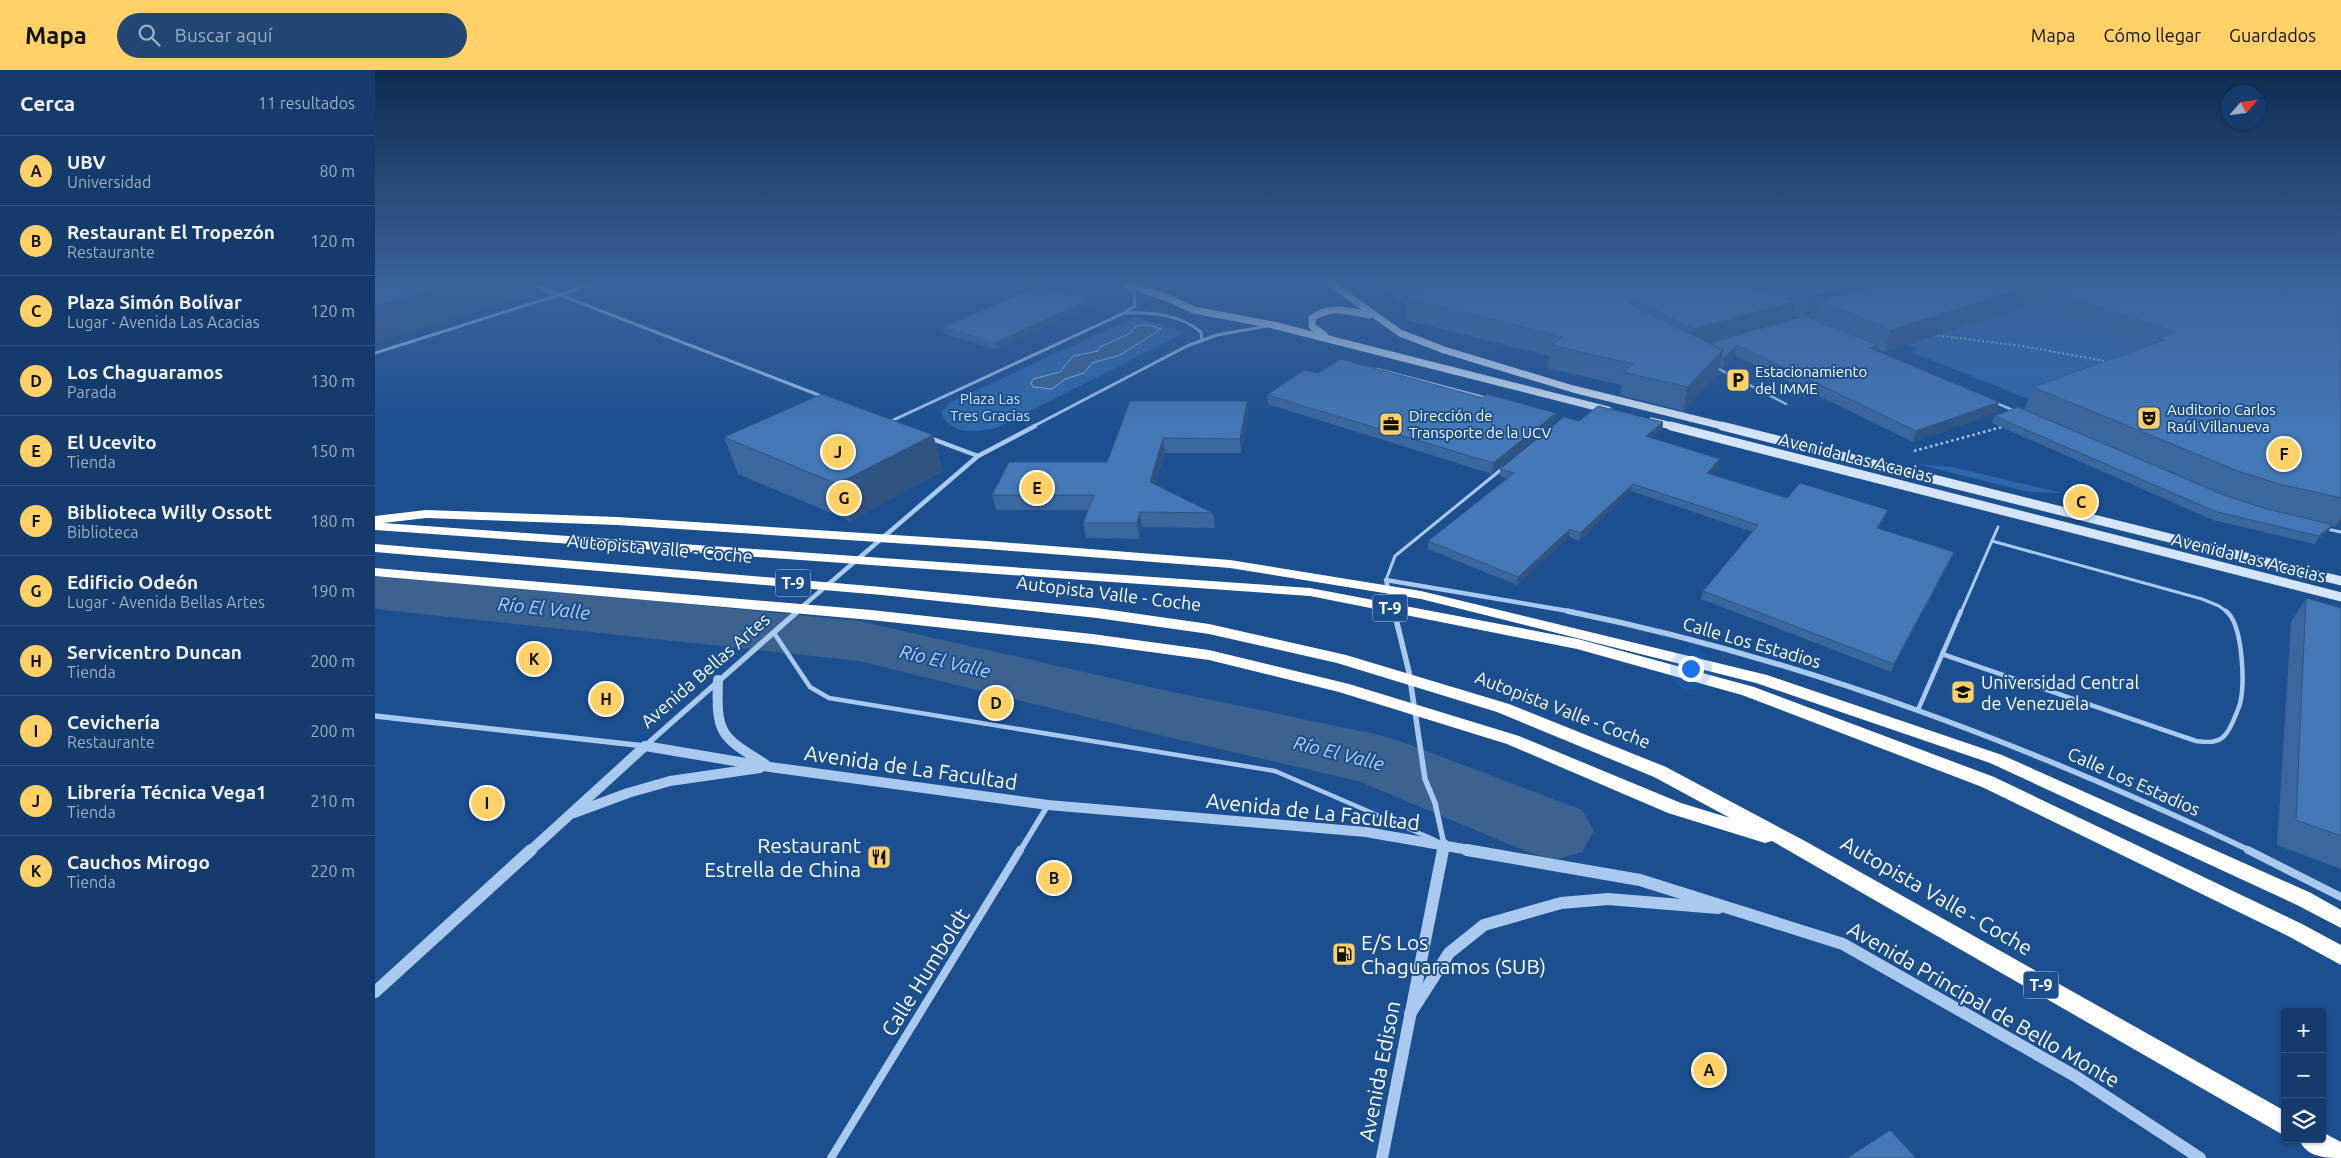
<!DOCTYPE html>
<html lang="es">
<head>
<meta charset="utf-8">
<style>
  :root { --surface:#143b6b; --page:#214673; --text:#f1f3f6; --muted:#9dadc1; --line:#33557e; --accent:#ffd166 }
  body { margin:0; font-family:Ubuntu,sans-serif; background:var(--page); color:var(--text) }
  .controls { position:absolute; right:15px; bottom:15px; display:grid; overflow:hidden; border-radius:5px; box-shadow:0 1px 4px #0004 }
  .controls button { width:45px; height:45px; display:grid; place-items:center; padding:0; border:0; border-bottom:1px solid var(--line); background:var(--surface); color:var(--text); font:25px sans-serif }
  .compass { position:absolute; left:1846px; top:15px; width:45px; height:45px; border-radius:50%; background:var(--surface); box-shadow:0 1px 4px #0004; rotate:62deg }
  .you { position:absolute; left:1315px; top:598px; width:18px; height:18px; margin:-12px; border:4px solid #fff; border-radius:50%; background:#1a73e8; box-shadow:0 0 0 8px #1a73e833 }
  .badge { display:grid; place-items:center; width:32px; height:32px; border-radius:50%; background:var(--accent); color:#111; font-size:16px; font-weight:700 }
  .pin { position:absolute; translate:-50% -50%; border:2px solid #fff; box-shadow:0 1px 5px #0006 }
  .list { margin:0; padding:0; list-style:none }
  h2 { display:flex; justify-content:space-between; align-items:center; height:65px; margin:0; padding:0 20px; font-size:21px }
  h2 small { font-size:16px; font-weight:400; color:var(--muted) }
  .list li { display:grid; grid-template-columns:32px 1fr auto; gap:15px; align-items:center; box-sizing:border-box; height:70px; padding:0 20px; border-top:1px solid var(--line) }
  .list b { display:block; font-size:19px; white-space:nowrap }
  .list p { margin:0; font-size:16px; white-space:nowrap; color:var(--muted) }
  .list em { font-size:16px; font-style:normal; color:var(--muted) }
  .icon { flex:none; width:28px; height:28px; fill:none; stroke:currentColor; stroke-width:2; stroke-linecap:round; stroke-linejoin:round }
  .map { position:relative; flex:none; width:1966px; height:1088px; overflow:hidden }
  header { display:flex; align-items:center; gap:30px; box-sizing:border-box; height:70px; padding:0 25px; background:var(--accent); color:#111 }
  header strong { font-size:24px }
  nav { display:flex; gap:28px; margin-inline-start:auto; font-size:18px }
  .search { width:350px; height:45px; background:var(--page); display:flex; align-items:center; gap:12px; box-sizing:border-box; padding:0 18px; border-radius:28px; color:var(--muted); font-size:19px }
  main { display:flex }
  aside { flex:1; background:var(--surface) }
  .map>svg:first-child { display:block }
  .green { fill:#2e69ad }
  .water { fill:#3c6290; stroke:#9cc4f0 }
  .lines { fill:none; stroke-linecap:round; stroke-linejoin:round }
  .river { fill:#3c6290; fill-rule:evenodd }
  .path-far1 { stroke:#a9c9ee; stroke-width:2; stroke-dasharray:2 2.5; stroke-linecap:butt }
  .path { stroke:#a9c9ee; stroke-width:2.5; stroke-dasharray:2.5 3; stroke-linecap:butt }
  .service-far2 { stroke:#a9c9ee; stroke-width:2.5 }
  .service-far1 { stroke:#a9c9ee; stroke-width:3 }
  .service { stroke:#a9c9ee; stroke-width:4.5 }
  .minor-far3 { stroke:#a9c9ee; stroke-width:3 }
  .minor-far2 { stroke:#a9c9ee; stroke-width:4.5 }
  .minor-far1 { stroke:#a9c9ee; stroke-width:5.5 }
  .minor { stroke:#a9c9ee; stroke-width:8 }
  .tertiary-far1 { stroke:#a9c9ee; stroke-width:10 }
  .tertiary { stroke:#a9c9ee; stroke-width:12 }
  .secondary-far1 { stroke:#d6e6fa; stroke-width:7 }
  .secondary { stroke:#d6e6fa; stroke-width:9 }
  .motorway { fill:#fff; fill-rule:evenodd }
  .wall { fill:#3a679d; fill-rule:evenodd }
  .shaded-wall { fill:#305480 }
  .building { fill:#4478b7; stroke:#305480 }
  .labels { text-anchor:middle; dominant-baseline:central; stroke-width:4; stroke-linejoin:round; paint-order:stroke }
  .far-poi-label { font-size:15px; fill:#fff; stroke:#1b4f8f; text-anchor:start }
  .far-park-label { font-size:15px; fill:#cfe3fa; stroke:#1b4f8f }
  .shield { fill:#1b4f8f; stroke:#bbcadd; stroke-width:1 }
  .shield-label { font-size:16px; font-weight:bold; fill:#fff }
  .street-label { font-size:18px; fill:#fff; stroke:#1b4f8f }
  .poi-label { font-size:18px; fill:#fff; stroke:#1b4f8f; text-anchor:start }
  .water-label { font-size:19px; font-style:italic; fill:#b5d3f5; stroke:#1b4f8f }
  .near-street-label { font-size:21px; fill:#fff; stroke:#1b4f8f }
  .near-poi-label { font-size:21px; fill:#fff; stroke:#1b4f8f; text-anchor:end }
</style>
</head>
<body>
<header>
<strong>Mapa</strong>
<div class="search"><svg class="icon" aria-label="search" viewBox="0 0 24 24"><circle cx="10" cy="10" r="6"/><path d="M15 15l6 6"/></svg>Buscar aquí</div>
<nav><a>Mapa</a><a>Cómo llegar</a><a>Guardados</a></nav>
</header>
<main>
<aside>
<h2>Cerca<small>11 resultados</small></h2>
<ul class="list">
<li><span class="badge">A</span><div><b>UBV</b><p>Universidad</p></div><em>80 m</em></li>
<li><span class="badge">B</span><div><b>Restaurant El Tropezón</b><p>Restaurante</p></div><em>120 m</em></li>
<li><span class="badge">C</span><div><b>Plaza Simón Bolívar</b><p>Lugar · Avenida Las Acacias</p></div><em>120 m</em></li>
<li><span class="badge">D</span><div><b>Los Chaguaramos</b><p>Parada</p></div><em>130 m</em></li>
<li><span class="badge">E</span><div><b>El Ucevito</b><p>Tienda</p></div><em>150 m</em></li>
<li><span class="badge">F</span><div><b>Biblioteca Willy Ossott</b><p>Biblioteca</p></div><em>180 m</em></li>
<li><span class="badge">G</span><div><b>Edificio Odeón</b><p>Lugar · Avenida Bellas Artes</p></div><em>190 m</em></li>
<li><span class="badge">H</span><div><b>Servicentro Duncan</b><p>Tienda</p></div><em>200 m</em></li>
<li><span class="badge">I</span><div><b>Cevichería</b><p>Restaurante</p></div><em>200 m</em></li>
<li><span class="badge">J</span><div><b>Librería Técnica Vega1</b><p>Tienda</p></div><em>210 m</em></li>
<li><span class="badge">K</span><div><b>Cauchos Mirogo</b><p>Tienda</p></div><em>220 m</em></li>
</ul>
</aside>
<div class="map">
<svg width="1966" height="1088" viewBox="0 0 1966 1088">
  <rect width="100%" height="100%" fill="#1b4f8f"/>
  <g class="green">
    <path d="M1650,236l139,48 -126,49 -126,-51 5,-3 -11,-4z"/>
    <path d="M759,247l52,15 -190,96c-20,3 -46,9 -55,-16l10,-10z"/>
    <path d="M1542,394l35,3 110,26 -33,-1z"/>
  </g>
  <path class="water" d="M764,255h10l12,4 -41,26 -28,8 -8,10 -19,6 -13,10 -19,-2 -2,-4 2,-4 27,-7 13,-16 25,-5 2,-4 31,-14 3,-5z"/>
  <g class="lines">
    <path class="river" d="M0,503l484,48 309,70 207,43 25,7 182,69 12,21 -12,21 -27,8 -27,-8 -170,-71 -190,-44 -309,-76 -484,-52z"/>
    <path class="path-far1" d="M1558,265l89,11 88,16"/>
    <path class="path" d="M1539,381l88,-24"/>
    <g class="service-far2">
      <path d="M1340,297l71,37"/>
      <path d="M1002,299l110,29"/>
      <path d="M1619,332l21,9"/>
    </g>
    <g class="service-far1">
      <path d="M1952,459l14,3"/>
      <path d="M1617,471l210,58 17,7 8,6"/>
      <path d="M1011,510l9,-24 108,-88"/>
      <path d="M1586,542l37,-85"/>
    </g>
    <g class="service">
      <path d="M399,563l36,54 19,11 446,73 160,69"/>
      <path d="M1567,584l254,87c9,1 22,3 29,-6 6,-6 12,-23 15,-31 5,-21 3,-80 -14,-93"/>
      <path d="M1543,640l43,-99"/>
    </g>
    <g class="minor-far3">
      <path d="M154,213l295,114"/>
      <path d="M750,243c27,-1 54,1 76,19l1,8"/>
      <path d="M0,283l221,-70"/>
      <path d="M514,352l235,-109 11,-7 -1,-13 -7,-8"/>
      <path d="M657,357l155,-81 30,-11 50,-9"/>
    </g>
    <g class="minor-far2">
      <path d="M555,368l48,18"/>
      <path d="M421,542l182,-156 57,-30"/>
      <path d="M1019,542l-8,-32 188,32"/>
    </g>
    <g class="minor-far1">
      <path d="M1019,541l15,61 16,107 10,24 9,41"/>
      <path d="M1192,541c238,48 466,136 684,240"/>
      <path d="M0,646l270,30 153,-135"/>
      <path d="M645,781l28,-46"/>
    </g>
    <g class="minor">
      <path d="M1873,780l93,47"/>
      <path d="M456,1088l189,-308"/>
    </g>
    <g class="tertiary-far1">
      <path d="M343,610c-2,54 2,56 47,84"/>
      <path d="M199,743l54,-20 42,-12 90,-13"/>
      <path d="M155,781l115,-105 125,21 278,38 318,27 109,19"/>
      <path d="M1068,781l1,-7"/>
    </g>
    <g class="tertiary">
      <path d="M1092,780l173,30 203,64 232,132 125,82"/>
      <path d="M0,922l156,-142"/>
      <path d="M1035,944l39,-61 35,-28 77,-22 47,-4 110,9"/>
      <path d="M1007,1088l61,-308"/>
    </g>
    <g class="secondary-far1">
      <path d="M748,213l47,16 24,11 79,15 335,85"/>
      <path d="M955,213l70,50 44,17 129,39 154,38"/>
      <path d="M949,265l-12,-9v-8c18,-13 37,-7 57,-3"/>
      <path d="M1276,351l25,6"/>
    </g>
    <g class="secondary">
      <path d="M1296,356l670,171"/>
      <path d="M1347,356l619,155"/>
    </g>
    <g class="motorway">
      <path d="M51,440l191,7 370,24 243,19 191,31 346,84 235,80 309,138 30,17v18l-44,-23 -307,-142 -234,-80 -335,-84 -191,-31 -243,-19 -370,-24 -191,-7 -43,5 927,65 268,51 176,48 240,90 308,147 39,21v20l-53,-29 -306,-149 -240,-92 -165,-46 -267,-53 -935,-66v-14z"/>
      <path d="M0,474l507,43 215,21 112,16 137,31 163,49 157,63 139,74 480,270v25l-513,-295 -7,2 -97,-30 -161,-69 -168,-52 -130,-32 -117,-16 -221,-24 -496,-44v-8l496,42 221,24 117,16 140,34 170,52 162,67 49,15 -76,-41 -157,-65 -160,-49 -128,-29 -112,-16 -215,-23 -507,-43z"/>
      <path d="M1947,1062l19,10v16c-17,0 -35,-1 -42,-19h23z"/>
    </g>
  </g>
  <g class="wall">
    <path d="M996,213h970v240l-6,4 -3,-1 -4,6 -14,12 -101,-24 -221,-97 2,-7 30,-6 9,-23 111,-40 -119,-41 -141,46 -7,-3v2l122,51 -4,11 -82,29 -178,-87 -13,13 -3,-2 -1,7 -35,38 -63,-16 1,-10 -73,-17 1,-12 -143,-36v-15zM1440,245l-1,5 -7,-2zM1417,246l6,2 -7,2z"/>
    <path d="M716,235l-95,44 -52,-15 -1,-7z"/>
    <path d="M943,303l237,49 -63,52 -224,-70 -1,-9z"/>
    <path d="M872,331l1,14 -7,38h-76l-10,32 58,28 2,15 -73,-1 -3,12 -53,-1 -3,-15 5,-13h-92l-4,-15 115,-33z"/>
    <path d="M1288,352l-1,7 -10,9 67,29 -8,7 76,24 99,20 -7,10 72,32 -60,112 -190,-73 2,-8 50,-59 -122,-41 -52,50 -10,-4 -52,48 -89,-36v-8l79,-63 -7,-2v-7z"/>
    <path d="M558,365l10,36 -93,50 -112,-47 -14,-37z"/>
    <path d="M1931,528l35,10v261l-64,-24 14,-223z"/>
  </g>
  <g class="shaded-wall">
    <path d="M78,213h69l5,12 -152,48v-37z"/>
    <path d="M1486,213h70l-112,18 -4,14 -13,4 5,-21z"/>
    <path d="M1658,215l-8,21 -141,46 7,-22z"/>
    <path d="M715,229l1,6 -95,44 -1,-6z"/>
    <path d="M1258,229l-4,21v-20z"/>
    <path d="M1421,231l-6,21 -101,29 5,-22z"/>
    <path d="M1362,275l-2,10 -13,13 2,-10z"/>
    <path d="M1503,275l-3,10 -5,-7z"/>
    <path d="M1348,280l-5,23 -35,38 4,-24z"/>
    <path d="M872,331l1,14 -7,38 -1,-14z"/>
    <path d="M1624,332l-4,11 -82,29 3,-11z"/>
    <path d="M1181,343l-1,9 -63,52 1,-11z"/>
    <path d="M1288,352l-1,7 -17,15 1,-8z"/>
    <path d="M558,365l10,36 -93,50 -13,-37z"/>
    <path d="M788,368l2,15 -13,44 -2,-15z"/>
    <path d="M1345,389l-1,8 -14,13 2,-7z"/>
    <path d="M1258,414l-2,7 -52,50 1,-8z"/>
    <path d="M1513,440l-2,8 -12,18 3,-8z"/>
    <path d="M765,442l2,15 -3,12 -2,-16z"/>
    <path d="M1966,448v5l-6,4z"/>
    <path d="M1958,455l-5,7 -14,12 5,-8z"/>
    <path d="M1195,459l-1,8 -52,48 1,-8z"/>
    <path d="M1579,482l-3,8 -60,112 3,-8z"/>
  </g>
  <g class="building">
    <path d="M0,213h78l-78,23z"/>
    <path d="M1031,213h335l21,9 34,9 -102,28 -61,-30 -4,1 1,4 93,46 -36,37 -64,-15 10,-8 -82,-19 12,-8 -157,-39 13,-7z"/>
    <path d="M1382,213h104l-54,15 -43,-12z"/>
    <path d="M1508,213h458v215l-62,-14 -41,-13 -205,-84 131,-47 -6,-2 17,-6 -142,-47 -142,45 -72,-29z"/>
    <path d="M664,216l51,13 -95,44 -52,-16z"/>
    <path d="M1429,246l74,29 -8,3 129,54 -83,29 -179,-86 -13,13 -3,-1 2,-7 -14,-7z"/>
    <path d="M966,289l142,39 4,-4 69,19 -63,50 -226,-68 37,-25 14,3z"/>
    <path d="M447,324l111,41 -96,49 -113,-47z"/>
    <path d="M755,331h117l-7,38 -77,-1 -13,44 63,31 -73,-1 -3,11h-54l11,-28h-102l17,-33h98z"/>
    <path d="M1223,336l65,16 -17,14 74,23 -13,14 80,25 13,-15 88,27 -11,18 77,24 -60,112 -191,-73 55,-66 -125,-41 -53,49 -10,-4 -52,48 -90,-36 86,-68 -14,-4 60,-49 4,-3 15,4z"/>
    <path d="M1643,337l208,89 41,13 66,16 -14,11 -102,-24 -223,-96z"/>
    <path d="M1931,528l35,10v228l-45,-16z"/>
    <path d="M1515,1060l26,28h-69z"/>
  </g>
  <linearGradient id="sky" x2="0" y2="1"><stop stop-color="#0f2b4f"/><stop offset="0.58" stop-color="#39639b"/><stop offset="1" stop-color="#39639b" stop-opacity="0"/></linearGradient>
  <rect width="1966" height="366" fill="url(#sky)"/>
  <defs>
    <g id="parking-square" transform="scale(1.25)"><rect x="-9" y="-9" width="18" height="18" rx="4" fill="#ffd166" stroke="#1b4f8f"/><path d="M-3.5-5.5H1a3.5 3.5 0 0 1 0 7H-1V5.5H-3.5ZM-1-3.4V-.6H.8a1.4 1.4 0 0 0 0-2.8Z" fill="#111"/></g>
    <g id="theatre-square" transform="scale(1.25)"><rect x="-9" y="-9" width="18" height="18" rx="4" fill="#ffd166" stroke="#1b4f8f"/><path d="M-5-5.5Q0-4 5-5.5V0Q5 5 0 6Q-5 5-5 0ZM-3.3-2.5H-1v1.5H-3.3ZM1-2.5H3.3v1.5H1ZM-2.8 1Q0 5.5 2.8 1Z" fill="#111"/></g>
    <g id="office-square" transform="scale(1.25)"><rect x="-9" y="-9" width="18" height="18" rx="4" fill="#ffd166" stroke="#1b4f8f"/><path d="M-6-3h4V-5.5h4V-3h4V5H-6ZM-1-4.5V-3h2v-1.5ZM-6 0V1H6V0Z" fill="#111"/></g>
    <g id="university-square" transform="scale(1.25)"><rect x="-9" y="-9" width="18" height="18" rx="4" fill="#ffd166" stroke="#1b4f8f"/><path d="M0-5L7-2L0 1L-7-2ZM-4 1L0 2.5L4 1V4Q0 6-4 4Z" fill="#111"/></g>
    <g id="restaurant-square" transform="scale(1.25)"><rect x="-9" y="-9" width="18" height="18" rx="4" fill="#ffd166" stroke="#1b4f8f"/><path d="M-5-6h1v4h1v-4h1v4h1v-4h1v5L-1.5 .5V6h-2V.5L-5-1ZM5-6V6H3V1.5H1.5Q1.5-4 5-6Z" fill="#111"/></g>
    <g id="fuel-square" transform="scale(1.25)"><rect x="-9" y="-9" width="18" height="18" rx="4" fill="#ffd166" stroke="#1b4f8f"/><path d="M-5.5-6h7V0h2V4h1.3V-2.5L3-4.5l.8-.8L6-3V5H2.5V1h-1V6h-7ZM-4.2-4.7v3.2H.2V-4.7Z" fill="#111"/></g>
  </defs>
  <g fill-rule="evenodd">
    <use href="#parking-square" x="1363" y="310"/>
    <use href="#theatre-square" x="1774" y="348"/>
    <use href="#office-square" x="1016" y="354"/>
    <use href="#university-square" x="1588" y="622"/>
    <use href="#restaurant-square" x="504" y="787"/>
    <use href="#fuel-square" x="969" y="884"/>
  </g>
  <g class="labels">
    <g class="far-poi-label">
      <text x="1380" y="301">Estacionamiento<tspan x="1380" dy="17">del IMME</tspan></text>
      <text x="1792" y="339">Auditorio Carlos<tspan x="1792" dy="17">Raúl Villanueva</tspan></text>
      <text x="1034" y="345">Dirección de<tspan x="1034" dy="17">Transporte de la UCV</tspan></text>
    </g>
    <g class="far-park-label">
      <text x="615" y="328">Plaza Las<tspan x="615" dy="17">Tres Gracias</tspan></text>
    </g>
    <g class="shield">
      <rect x="400.5" y="499.5" width="35" height="27" rx="4"/>
      <rect x="997.5" y="524.5" width="35" height="27" rx="4"/>
      <rect x="1648.5" y="901.5" width="35" height="27" rx="4"/>
    </g>
    <g class="shield-label">
      <text x="418" y="513">T-9</text>
      <text x="1015" y="538">T-9</text>
      <text x="1666" y="915">T-9</text>
    </g>
    <g class="street-label">
      <text transform="translate(1481 387) rotate(14)">Avenida Las Acacias</text>
      <text transform="translate(285 478) rotate(5)">Autopista Valle - Coche</text>
      <text transform="translate(1874 487) rotate(14)">Avenida Las Acacias</text>
      <text transform="translate(734 523) rotate(7)">Autopista Valle - Coche</text>
      <text transform="translate(1377 572) rotate(16)">Calle Los Estadios</text>
      <text transform="translate(330 600) rotate(-41)">Avenida Bellas Artes</text>
      <text transform="translate(1188 639) rotate(21)">Autopista Valle - Coche</text>
      <text transform="translate(1759 711) rotate(24)">Calle Los Estadios</text>
    </g>
    <g class="poi-label">
      <text x="1606" y="612">Universidad Central<tspan x="1606" dy="21">de Venezuela</tspan></text>
    </g>
    <g class="water-label">
      <text transform="translate(169 538) rotate(6)">Río El Valle</text>
      <text transform="translate(570 591) rotate(13)">Río El Valle</text>
      <text transform="translate(964 683) rotate(14)">Río El Valle</text>
    </g>
    <g class="near-street-label">
      <text transform="translate(536 697) rotate(8)">Avenida de La Facultad</text>
      <text transform="translate(938 741) rotate(6)">Avenida de La Facultad</text>
      <text transform="translate(1562 825) rotate(30)">Autopista Valle - Coche</text>
      <text transform="translate(550 902) rotate(-58)">Calle Humboldt</text>
      <text transform="translate(1609 934) rotate(30)">Avenida Principal de Bello Monte</text>
      <text transform="translate(1004 1001) rotate(-79)">Avenida Edison</text>
    </g>
    <g class="near-poi-label">
      <text x="486" y="775">Restaurant<tspan x="486" dy="24">Estrella de China</tspan></text>
      <text x="986" y="872" text-anchor="start">E/S Los<tspan x="986" dy="24">Chaguaramos (SUB)</tspan></text>
    </g>
  </g>
</svg>
<div class="controls">
<button>+</button>
<button>−</button>
<button><svg class="icon" aria-label="layers" viewBox="0 0 24 24"><path d="M12 4l9 5-9 5-9-5zM3 14l9 5 9-5"/></svg></button>
</div>
<svg class="compass" viewBox="-18 -18 36 36"><path d="M0-13l5 13h-10z" fill="#e53935"/><path d="M0 13l5-13h-10z" fill="#9dadc1"/></svg>
<div class="you"></div>
<div class="pin badge" style="left:1334px;top:1000px">A</div>
<div class="pin badge" style="left:679px;top:808px">B</div>
<div class="pin badge" style="left:1706px;top:432px">C</div>
<div class="pin badge" style="left:621px;top:633px">D</div>
<div class="pin badge" style="left:662px;top:418px">E</div>
<div class="pin badge" style="left:1909px;top:384px">F</div>
<div class="pin badge" style="left:469px;top:428px">G</div>
<div class="pin badge" style="left:231px;top:629px">H</div>
<div class="pin badge" style="left:112px;top:733px">I</div>
<div class="pin badge" style="left:463px;top:382px">J</div>
<div class="pin badge" style="left:159px;top:589px">K</div>
</div>
</main>
</body>
</html>
